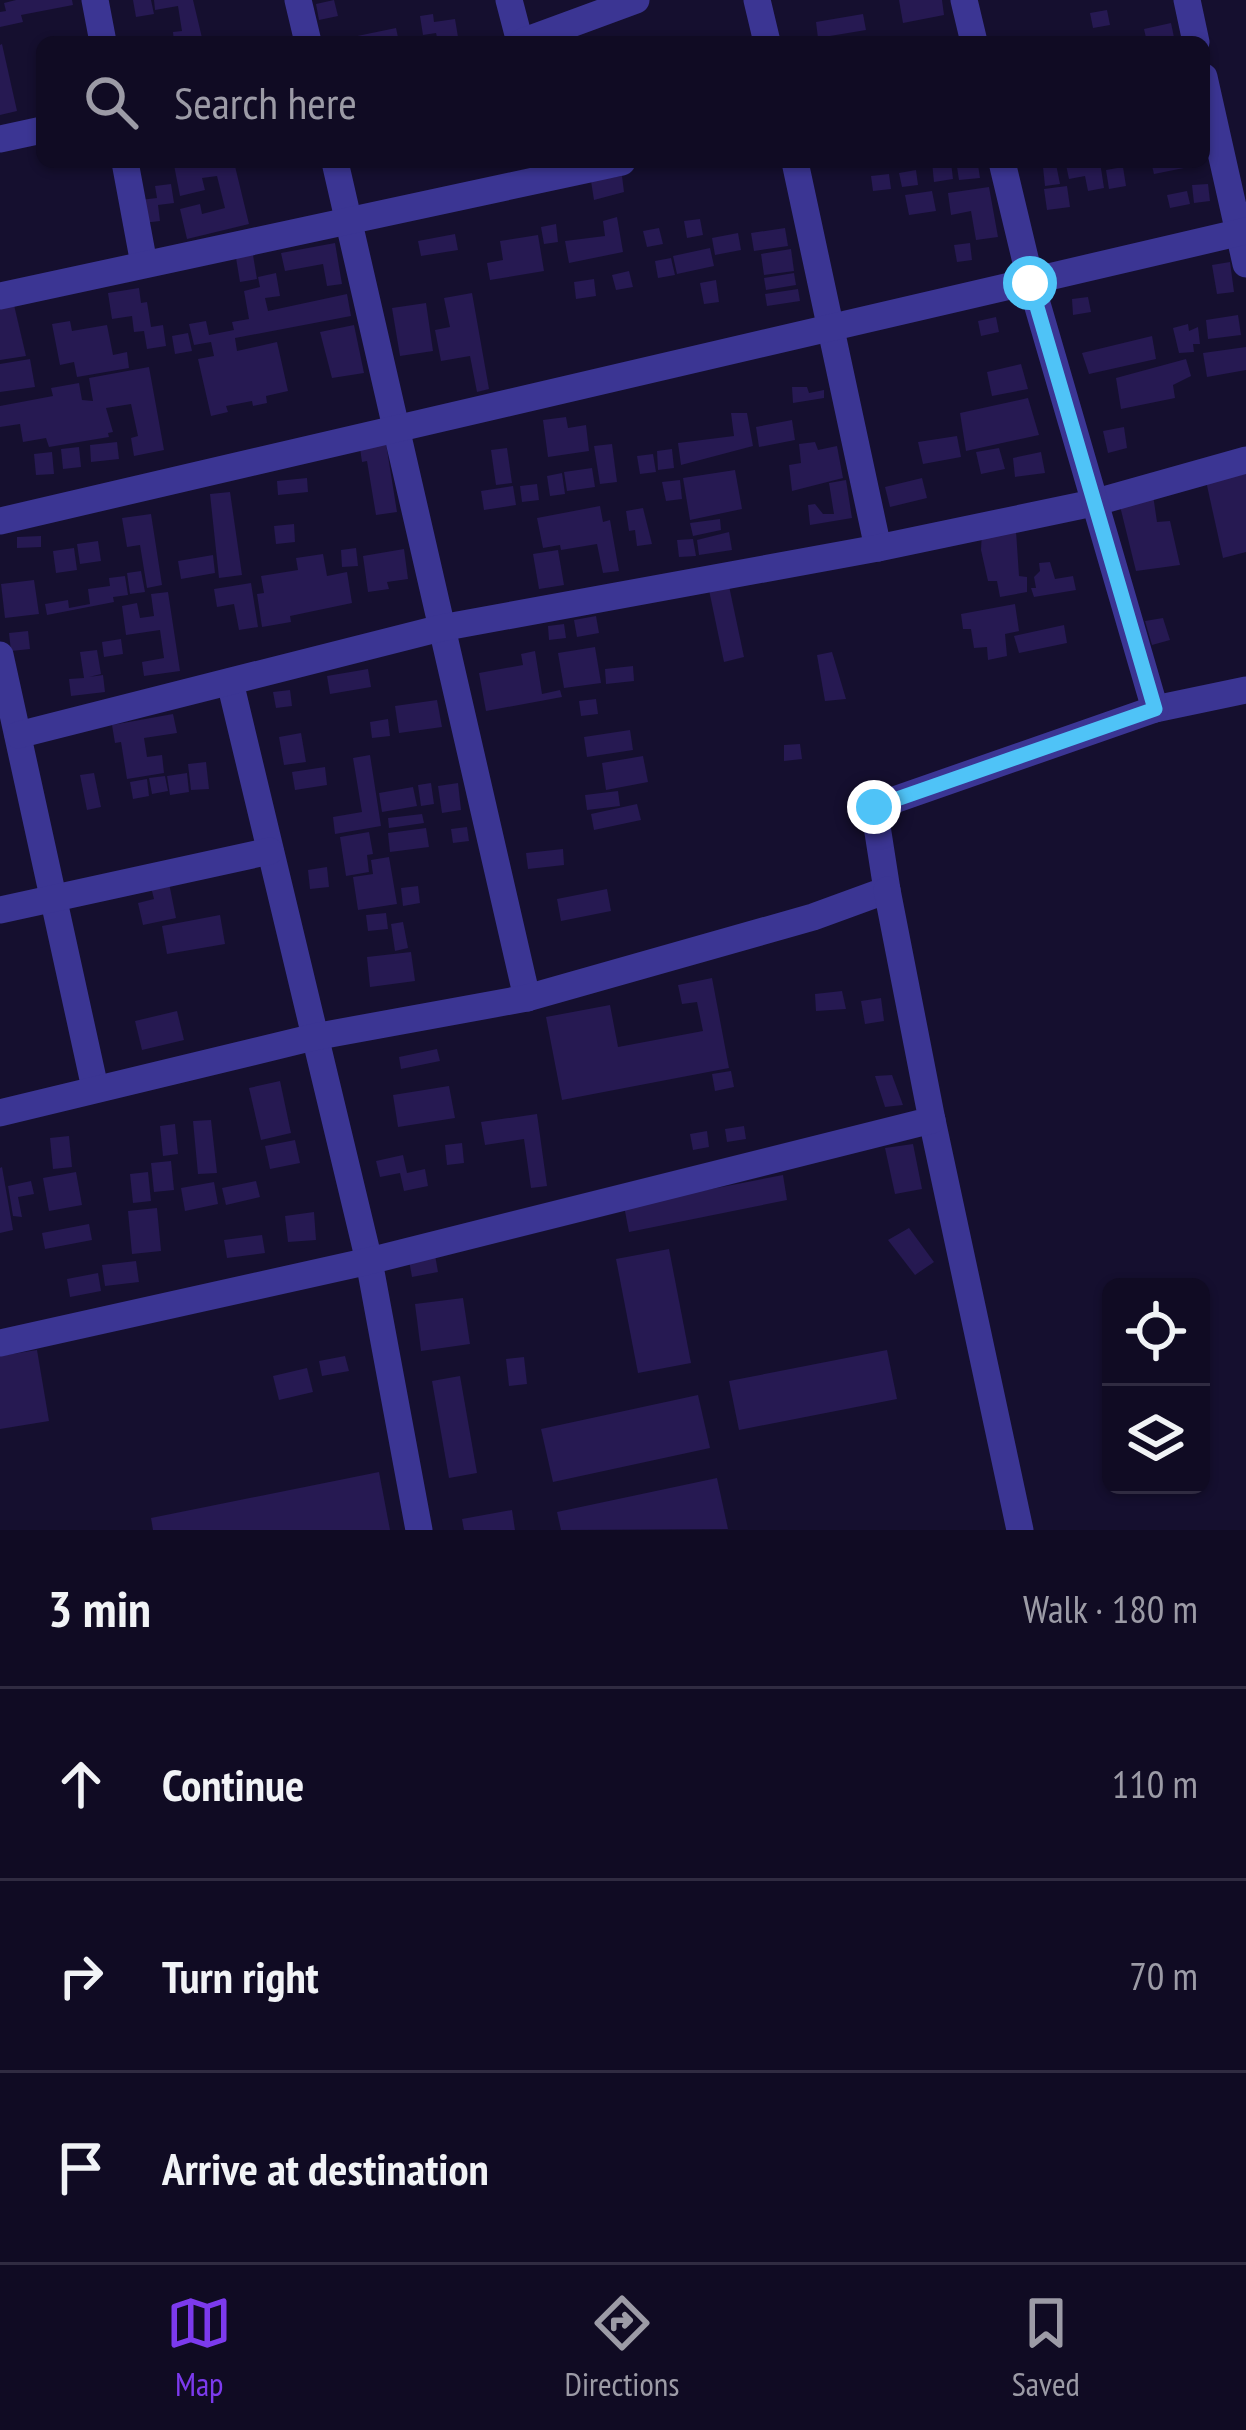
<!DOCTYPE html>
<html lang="en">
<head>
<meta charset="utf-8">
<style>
  :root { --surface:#100b23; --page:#1e1930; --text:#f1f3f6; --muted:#9c9ba6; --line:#302b41; --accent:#7c3aed }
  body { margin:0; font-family:"PT Sans Narrow",sans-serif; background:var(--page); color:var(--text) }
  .controls { position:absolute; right:36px; bottom:36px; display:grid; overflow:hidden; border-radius:18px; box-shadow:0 3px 9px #0004 }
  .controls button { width:108px; height:108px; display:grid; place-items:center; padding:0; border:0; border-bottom:3px solid var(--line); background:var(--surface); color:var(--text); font:60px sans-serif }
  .stop { position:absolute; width:36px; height:36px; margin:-27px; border:9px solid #4fc3f7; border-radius:50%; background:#fff }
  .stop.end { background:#4fc3f7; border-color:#fff; box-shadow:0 3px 12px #0008 }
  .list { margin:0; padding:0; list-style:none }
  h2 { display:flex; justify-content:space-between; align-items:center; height:156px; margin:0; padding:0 48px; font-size:51px }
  h2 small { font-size:39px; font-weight:400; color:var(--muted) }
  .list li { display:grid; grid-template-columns:78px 1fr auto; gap:36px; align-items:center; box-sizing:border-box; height:192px; padding:0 48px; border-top:3px solid var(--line) }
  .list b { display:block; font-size:45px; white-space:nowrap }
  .list em { font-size:39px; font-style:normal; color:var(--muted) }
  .icon { flex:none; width:66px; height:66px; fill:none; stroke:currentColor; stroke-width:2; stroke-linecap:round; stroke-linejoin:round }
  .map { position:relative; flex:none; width:1246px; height:1530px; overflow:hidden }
  .search { position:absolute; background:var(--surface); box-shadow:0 3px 9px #0004; left:36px; right:36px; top:36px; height:132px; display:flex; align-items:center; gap:30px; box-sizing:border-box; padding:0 42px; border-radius:18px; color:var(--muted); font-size:45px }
  .sheet { height:732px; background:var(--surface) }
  nav { display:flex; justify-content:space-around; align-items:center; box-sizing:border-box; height:168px; border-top:3px solid var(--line); background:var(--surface); font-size:33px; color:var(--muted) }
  nav a { display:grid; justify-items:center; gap:6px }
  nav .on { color:var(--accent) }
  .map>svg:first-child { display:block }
  .building { fill:#261952 }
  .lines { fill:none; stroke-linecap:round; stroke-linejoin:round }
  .minor { stroke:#3b3593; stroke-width:27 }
  .route { stroke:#4fc3f7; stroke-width:15 }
</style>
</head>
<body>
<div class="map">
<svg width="1246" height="1530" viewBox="0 0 1246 1530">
  <rect width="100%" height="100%" fill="#150f2f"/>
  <g class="building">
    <path d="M16,0h56l1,5 -52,10 2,7 -23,5v-15l6,-1 -2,-8z"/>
    <path d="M133,0h18l3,14 -18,3z"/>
    <path d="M154,0h39l10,42h-29l-1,-10 9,-1 -4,-25 -23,4z"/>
    <path d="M334,0l4,16 -19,4 -3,-16z"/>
    <path d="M899,0h43l2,15 -41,8z"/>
    <path d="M1107,10l3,15 -17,3 -3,-15z"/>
    <path d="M433,14l1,8 21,-3 3,18 -20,4 -2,-8 -13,2 -3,-19z"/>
    <path d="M863,14l3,16 -48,8 -2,-16z"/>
    <path d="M1171,23l4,19h-28l-3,-13z"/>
    <path d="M396,28l3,14h-61v-2z"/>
    <path d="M2,44l15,67 -17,4v-70z"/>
    <path d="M188,162h46l15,62 -62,15 -7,-30 20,-5 2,10 23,-6 -8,-32 -15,2 3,12 -25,6 -6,-31z"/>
    <path d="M932,162h19l2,17 -19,3z"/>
    <path d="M1100,162l4,26 -16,3 -3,-15 -16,3 -3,-14z"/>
    <path d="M1151,162h32l1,6 -30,6z"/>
    <path d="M1056,164l4,20 -15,2 -2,-19z"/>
    <path d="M978,165l2,13 -21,2 -2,-13z"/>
    <path d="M1123,167l3,19 -17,3 -3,-19z"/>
    <path d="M916,170l2,15 -16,2 -3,-14z"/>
    <path d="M889,174l2,15 -18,2 -2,-15z"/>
    <path d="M622,176l2,16 -30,8 -3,-19z"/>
    <path d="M171,184l3,19 -16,2 2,16 -17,2 -3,-23 17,-2 -2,-12z"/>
    <path d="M1208,184l2,17 -16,2 -2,-18z"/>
    <path d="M1067,186l3,21 -23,3 -3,-21z"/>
    <path d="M989,187l9,50 -22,3 -5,-29 -20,4 -3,-22z"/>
    <path d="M932,191l4,20 -27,4 -4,-20z"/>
    <path d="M1187,191l3,13 -20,4 -3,-13z"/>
    <path d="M617,217l6,35 -54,11 -4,-22 40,-5 -2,-15z"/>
    <path d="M700,219l3,16 -16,3 -3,-17z"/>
    <path d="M556,224l2,18 -14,2 -3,-17z"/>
    <path d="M659,228l4,16 -16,3 -4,-16z"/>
    <path d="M785,228l3,18 -34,5 -3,-18z"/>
    <path d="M738,233l3,17 -26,5 -3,-17z"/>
    <path d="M455,234l3,16 -37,6 -3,-15z"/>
    <path d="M538,235l6,36 -54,9 -3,-17 16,-3 -3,-19z"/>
    <path d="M335,243l7,41 -15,2 -4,-22 -38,7 -4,-18z"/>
    <path d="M970,243l2,17 -15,2 -3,-17z"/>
    <path d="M710,248l4,18 -37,8 -4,-18z"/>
    <path d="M791,249l3,22 -30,4 -3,-21z"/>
    <path d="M253,255l4,24 -17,3 -4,-24z"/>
    <path d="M671,258l4,17 -17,3 -3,-17z"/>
    <path d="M1230,262l4,30 -17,2 -5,-29z"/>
    <path d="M629,271l4,16 -17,3 -4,-15z"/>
    <path d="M276,273l4,23 -15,2 3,13 79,-17 4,22 -116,22 2,13 40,-9 11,49 -22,5 1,7 -14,3 -1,-5 -26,5 2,6 -17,4 -13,-57 16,-3 -3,-14 -17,3 -5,-21 17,-3 3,14 25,-5 -2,-8 17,-3 -5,-28 16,-4 -2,-10z"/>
    <path d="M794,273l2,12 -30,5 -2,-12z"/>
    <path d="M594,279l2,17 -20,3 -2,-17z"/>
    <path d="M716,280l3,22 -15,2 -4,-21z"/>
    <path d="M139,288l2,15 6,-1 4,25 12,-2 3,21 -19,3 -3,-18 -10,1 -2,-16 -20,3 -4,-26z"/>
    <path d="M798,289l2,12 -33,5 -2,-12z"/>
    <path d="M472,293l17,96 -12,3 -7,-36 -29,5 -6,-31 15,-3 -6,-29z"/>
    <path d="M1088,297l3,15 -18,3 -1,-16z"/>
    <path d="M426,303l7,48 -33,5 -8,-48z"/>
    <path d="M14,305l12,51 -26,4v-52z"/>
    <path d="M1238,315l3,20 -33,4 -2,-19z"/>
    <path d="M996,317l3,15 -18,4 -3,-15z"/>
    <path d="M70,321l2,10 35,-6 6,30 14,-3 2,16 -52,9 -3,-15 -14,3 -8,-41z"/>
    <path d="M1188,324l1,7 9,-4 2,17h-7l1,8 -15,1 -6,-25z"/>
    <path d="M354,325l10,48 -32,5 -12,-46z"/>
    <path d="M188,333l4,18 -17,3 -3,-18z"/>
    <path d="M1152,336l4,23 -67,15 -7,-21z"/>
    <path d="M1246,347v23l-39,7 -4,-24z"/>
    <path d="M30,359l5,28 -35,5v-28z"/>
    <path d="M1186,359l5,17 -18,9 2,13 -54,11 -5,-31z"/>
    <path d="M1021,364l7,25 -36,7 -5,-24z"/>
    <path d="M149,367l15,83 -30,6 -3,-18 7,-2 -7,-32 -25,4 7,24 -5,1 1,4 -60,10 -3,-9 -23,4 -3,-18 -20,3v-21l53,-10 -2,-8 28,-5 3,17 11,1 -4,-23z"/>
    <path d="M792,387h15l2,6 15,-3v8l-31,5z"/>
    <path d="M1028,398l11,37 -73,16 -6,-38z"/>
    <path d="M731,413h16l6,33 -72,19 -3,-22 56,-7z"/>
    <path d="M566,417l2,11 18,-3 3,26 -41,6 -5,-37z"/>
    <path d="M792,420l3,20 -36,7 -3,-20z"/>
    <path d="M1124,427l3,21 -19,5 -5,-22z"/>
    <path d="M957,436l4,21 -38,7 -5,-22z"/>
    <path d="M385,437l12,75 -21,3 -9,-54 -5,1 -3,-21z"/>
    <path d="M117,442l2,17 -28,3 -1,-17z"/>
    <path d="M815,442l3,8 19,-4 6,32 -51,13 -3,-26 12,-2 -2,-19z"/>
    <path d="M612,444l5,38 -17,2 -6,-38z"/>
    <path d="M79,447l2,20 -18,2 -2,-20z"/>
    <path d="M507,448l5,35 -16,2 -5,-35z"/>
    <path d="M999,448l6,21 -24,5 -5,-22z"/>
    <path d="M672,449l2,19 -16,2 -1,-19z"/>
    <path d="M52,452l2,22 -18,1 -2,-21z"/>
    <path d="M1041,452l4,21 -30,4 -2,-19z"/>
    <path d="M653,454l3,18 -16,2 -3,-18z"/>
    <path d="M592,468l3,19 -28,4 -3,-19z"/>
    <path d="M735,470l7,39 -52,11 -7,-42z"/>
    <path d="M1246,471v81l-23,6 -17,-77z"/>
    <path d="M562,473l3,21 -15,2 -3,-20z"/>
    <path d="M307,478l1,14 -30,3 -1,-14z"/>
    <path d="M922,478l5,20 -37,9 -5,-20z"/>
    <path d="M680,480l2,19 -16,2 -4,-19z"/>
    <path d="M846,480l6,38 -42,7 -2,-20 7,-1 8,10h11l-5,-31z"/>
    <path d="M537,484l2,16 -17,2 -2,-16z"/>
    <path d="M513,486l3,19 -32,5 -3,-19z"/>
    <path d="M230,492l12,83 -23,3 -9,-84z"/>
    <path d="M1153,495l4,27 13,-1 10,44 -44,6 -17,-69z"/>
    <path d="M600,506l3,16 7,-2 9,51 -16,2 -6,-29 -36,6 -1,-5 -17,3 -6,-30z"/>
    <path d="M643,508l9,36 -15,2 -2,-16 -6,1 -3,-20z"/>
    <path d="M151,514l11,71 -15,3 -7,-43 -13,2 -5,-29z"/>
    <path d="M720,519l1,11 -28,6 -3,-13z"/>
    <path d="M294,524l1,18 -19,2 -2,-18z"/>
    <path d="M982,531h34l3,45 8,1v15l-27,5 -3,-16h-9l-7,-31z"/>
    <path d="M729,532l3,18 -33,5 -2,-15z"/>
    <path d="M41,536v11l-24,1v-11z"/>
    <path d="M693,539l3,17 -17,1 -2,-17z"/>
    <path d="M98,541l3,20 -21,3 -3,-20z"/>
    <path d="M74,548l3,22 -21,3 -3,-22z"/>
    <path d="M356,548l2,18 -16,1 -1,-17z"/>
    <path d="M404,549l4,30 -21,3 2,7 -21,3 -5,-36z"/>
    <path d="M558,550l6,35 -25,4 -6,-35z"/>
    <path d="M323,554l4,22 20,-4 5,31 -62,13 1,6 -29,5 -5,-33 7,-1 -3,-17 37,-6 -2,-12z"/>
    <path d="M213,555l2,18 -34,6 -3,-18z"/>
    <path d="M1050,562l5,17 18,-3 3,14 -42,7 -3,-9h5l-2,-11 6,-6 -1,-8z"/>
    <path d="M141,571l4,21 -15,2 -3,-21z"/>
    <path d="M125,576l3,19 -15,2 1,5 -67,13 -2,-11 23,-4 1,8 21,-4 -2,-15 22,-3 -1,-8z"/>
    <path d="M34,580l5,34 -34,4 -4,-34z"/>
    <path d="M251,583l7,44 -19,3 -5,-26 -17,3 -3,-18z"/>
    <path d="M729,586l15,71 -20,5 -15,-72z"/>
    <path d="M168,592l12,79 -36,5 -2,-14 22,-4 -4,-28 -34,5 -4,-29 15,-3 3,15 14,-2 -3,-22z"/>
    <path d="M1015,604l4,27 -14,3 2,22 -19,4 -1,-13 -13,1 -3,-19h-8l-2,-15z"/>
    <path d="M596,616l3,17 -22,4 -3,-17z"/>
    <path d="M1163,618l7,22 -18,5 -7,-24z"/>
    <path d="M564,624l2,14 -17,2 -1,-14z"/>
    <path d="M1064,625l3,18 -48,10 -5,-17z"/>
    <path d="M28,631l2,18 -19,2 -2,-18z"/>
    <path d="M121,639l2,15 -19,3 -2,-15z"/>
    <path d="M595,647l6,36 -37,5 -6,-35z"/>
    <path d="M97,650l4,24 -12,3 14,-2 2,17 -34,4 -2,-17 15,-1 -4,-26z"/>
    <path d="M535,651l7,43 18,-4 2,7 -76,14 -7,-38 44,-8 -2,-11z"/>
    <path d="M832,652l14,47 -21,2 -8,-46z"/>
    <path d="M633,666l1,15 -28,3 -1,-15z"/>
    <path d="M368,669l3,18 -41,7 -3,-18z"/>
    <path d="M290,690l2,16 -16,2 -3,-16z"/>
    <path d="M596,699l2,15 -17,2 -2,-15z"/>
    <path d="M437,700l5,27 -43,6 -4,-27z"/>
    <path d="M173,714l4,19 -33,5 3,19 15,-2 2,18 -37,6 -6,-37 -6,1 -3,-18z"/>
    <path d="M388,719l2,17 -18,2 -2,-16z"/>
    <path d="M630,730l3,20 -46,7 -3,-20z"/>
    <path d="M301,733l5,29 -22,3 -5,-28z"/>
    <path d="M800,744l2,15 -18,2v-16z"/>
    <path d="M370,755l11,71 -46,8 -2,-17 29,-5 -9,-54z"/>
    <path d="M643,756l5,26 -42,8 -4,-27z"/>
    <path d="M206,762l3,27 -18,1 -3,-26z"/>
    <path d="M325,767l2,18 -32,5 -3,-18z"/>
    <path d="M94,773l7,34 -14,3 -7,-35z"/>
    <path d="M187,773l2,19 -19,3 -3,-19z"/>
    <path d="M165,776l3,15 -16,3 -3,-16z"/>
    <path d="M147,779l2,17 -16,3 -3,-17z"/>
    <path d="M431,783l3,21 -13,2 -3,-21z"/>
    <path d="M458,783l3,27 -19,3 -4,-27z"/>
    <path d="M413,787l4,19 -35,6 -3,-19z"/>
    <path d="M618,791l2,15 -33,4 -2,-15z"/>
    <path d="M637,804l4,16 -47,10 -3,-16z"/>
    <path d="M422,814l2,9 -35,5 -1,-10z"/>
    <path d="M467,827l2,14 -16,2 -2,-14z"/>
    <path d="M426,828l3,19 -39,5 -2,-19z"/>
    <path d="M369,832l4,22 -6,1 2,17 -23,4 -6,-39z"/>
    <path d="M563,849l1,16 -36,4 -2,-16z"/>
    <path d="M389,857l8,47 -39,6 -5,-33 20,-3 -2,-14z"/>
    <path d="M327,867l2,20 -19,2 -2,-19z"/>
    <path d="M169,883l7,35 -33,7 -5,-22 16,-4 -3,-12z"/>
    <path d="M418,886l2,17 -17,3 -2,-18z"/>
    <path d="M607,889l4,22 -50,10 -4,-22z"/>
    <path d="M386,913l2,16 -20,2 -2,-16z"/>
    <path d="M220,915l5,29 -58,10 -5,-28z"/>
    <path d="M403,922l5,26 -13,3 -4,-27z"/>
    <path d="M411,952l4,29 -45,6 -3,-30z"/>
    <path d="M712,978l17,90 -167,32 -16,-83 64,-12 8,42 85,-16 -6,-29 -15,2 -4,-19z"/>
    <path d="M842,991l4,18 -30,2 -1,-17z"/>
    <path d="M881,998l3,23 -19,3 -4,-23z"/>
    <path d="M177,1011l7,29 -42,10 -7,-29z"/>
    <path d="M437,1049l3,12 -39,8 -2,-12z"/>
    <path d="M731,1071l3,16 -19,4 -3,-17z"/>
    <path d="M892,1075l11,30 -18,2 -10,-31z"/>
    <path d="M280,1081l11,52 -30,7 -12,-52z"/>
    <path d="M449,1086l6,32 -57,9 -5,-32z"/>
    <path d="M537,1114l10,72 -16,2 -7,-49 -39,6 -4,-23z"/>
    <path d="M211,1120l6,53 -19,1 -5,-53z"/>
    <path d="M175,1124l3,30 -15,2 -3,-30z"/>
    <path d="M744,1126l2,13 -19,3 -2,-13z"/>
    <path d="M707,1131l2,16 -16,3 -3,-16z"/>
    <path d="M69,1136l3,31 -19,2 -3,-31z"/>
    <path d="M295,1140l5,23 -30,6 -5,-23z"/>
    <path d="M462,1143l2,20 -17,2 -2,-20z"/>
    <path d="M913,1144l9,45 -27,5 -10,-46z"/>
    <path d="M403,1155l4,18 18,-4 3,17 -24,5 -4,-18 -20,4 -4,-16z"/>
    <path d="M171,1161l3,29 -20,2 -3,-29z"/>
    <path d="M2,1167l11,63 -13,3v-65z"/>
    <path d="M76,1172l6,33 -33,6 -6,-33z"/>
    <path d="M148,1172l3,29 -18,2 -3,-29z"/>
    <path d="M783,1175l4,25 -158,32 -5,-26z"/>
    <path d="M31,1181l3,13 -16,3 4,20 -9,-1 -5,-30z"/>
    <path d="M256,1181l4,16 -34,8 -4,-17z"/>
    <path d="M214,1182l4,22 -33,7 -4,-23z"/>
    <path d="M157,1208l4,43 -29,3 -4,-43z"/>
    <path d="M314,1212l2,28 -28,2 -3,-26z"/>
    <path d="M89,1224l3,16 -47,9 -3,-16z"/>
    <path d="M909,1228l25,34 -19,13 -27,-35z"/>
    <path d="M262,1235l3,18 -38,5 -3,-18z"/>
    <path d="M669,1249l22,114 -53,10 -22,-114z"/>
    <path d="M435,1255l3,17 -26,5 -3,-17z"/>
    <path d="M136,1261l3,21 -34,4 -3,-21z"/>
    <path d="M98,1273l3,18 -31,6 -3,-18z"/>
    <path d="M463,1298l7,46 -49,7 -6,-47z"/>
    <path d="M37,1350l12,71 -49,8v-73z"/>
    <path d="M887,1350l10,49 -158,31 -10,-49z"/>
    <path d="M345,1356l4,15 -27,5 -3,-15z"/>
    <path d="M524,1357l3,27 -18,2 -3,-27z"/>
    <path d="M307,1368l6,24 -34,8 -6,-24z"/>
    <path d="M460,1376l17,97 -28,5 -17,-97z"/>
    <path d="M698,1395l12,53 -157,34 -12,-53z"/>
    <path d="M379,1472l11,58h-237l-2,-12z"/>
    <path d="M717,1478l11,51 -167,1 -4,-18z"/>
    <path d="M512,1510l3,20h-51l-2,-11z"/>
  </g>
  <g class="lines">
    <g class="minor">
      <path d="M95,0l8,42"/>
      <path d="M298,0l10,42"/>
      <path d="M509,0l11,42"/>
      <path d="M757,0l10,42"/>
      <path d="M964,0l10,42"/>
      <path d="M1187,0l9,42"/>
      <path d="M522,42l114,-42"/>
      <path d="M1204,77l42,187"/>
      <path d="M0,139l42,-9"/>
      <path d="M125,162l19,102"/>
      <path d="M335,162l192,836"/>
      <path d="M795,162l83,386"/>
      <path d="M0,296l622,-134"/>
      <path d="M0,521l1246,-290"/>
      <path d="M0,655l95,433"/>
      <path d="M230,682l139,579 50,269"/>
      <path d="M1155,709l91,-19"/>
      <path d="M18,735l423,-107 437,-80 215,-45 153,-43"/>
      <path d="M0,910l270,-59"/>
      <path d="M0,1113l314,-76 213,-39 286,-81 74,-27 -13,-83 281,-98 -124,-426 -29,-121"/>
      <path d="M932,1120l88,410"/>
      <path d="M0,1343l369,-82 563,-141 -45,-230"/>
    </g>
  </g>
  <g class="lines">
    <path class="route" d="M874,807l281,-98 -125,-426"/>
  </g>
</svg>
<div class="controls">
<button><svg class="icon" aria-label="locate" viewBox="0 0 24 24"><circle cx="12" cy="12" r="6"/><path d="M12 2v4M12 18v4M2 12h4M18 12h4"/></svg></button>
<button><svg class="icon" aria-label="layers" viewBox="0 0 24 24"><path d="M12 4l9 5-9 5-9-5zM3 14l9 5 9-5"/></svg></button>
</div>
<div class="stop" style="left:1030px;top:283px"></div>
<div class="stop end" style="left:874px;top:807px"></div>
<div class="search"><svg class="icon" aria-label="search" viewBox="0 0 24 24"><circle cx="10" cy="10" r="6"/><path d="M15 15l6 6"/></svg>Search here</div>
</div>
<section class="sheet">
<h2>3 min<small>Walk · 180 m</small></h2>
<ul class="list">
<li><svg class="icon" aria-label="ahead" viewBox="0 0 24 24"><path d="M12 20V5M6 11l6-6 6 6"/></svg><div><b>Continue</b></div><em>110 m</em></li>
<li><svg class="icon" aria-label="right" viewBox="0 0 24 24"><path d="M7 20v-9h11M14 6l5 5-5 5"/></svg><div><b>Turn right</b></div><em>70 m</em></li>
<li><svg class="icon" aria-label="arrive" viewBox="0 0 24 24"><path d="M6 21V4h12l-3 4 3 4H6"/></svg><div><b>Arrive at destination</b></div></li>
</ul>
</section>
<nav>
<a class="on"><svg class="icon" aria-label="map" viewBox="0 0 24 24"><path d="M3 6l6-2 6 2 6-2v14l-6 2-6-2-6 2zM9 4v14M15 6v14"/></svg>Map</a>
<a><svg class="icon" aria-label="directions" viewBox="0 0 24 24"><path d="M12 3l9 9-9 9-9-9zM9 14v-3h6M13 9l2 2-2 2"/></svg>Directions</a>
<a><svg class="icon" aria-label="saved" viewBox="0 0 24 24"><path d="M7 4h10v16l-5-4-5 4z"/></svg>Saved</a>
</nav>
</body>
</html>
